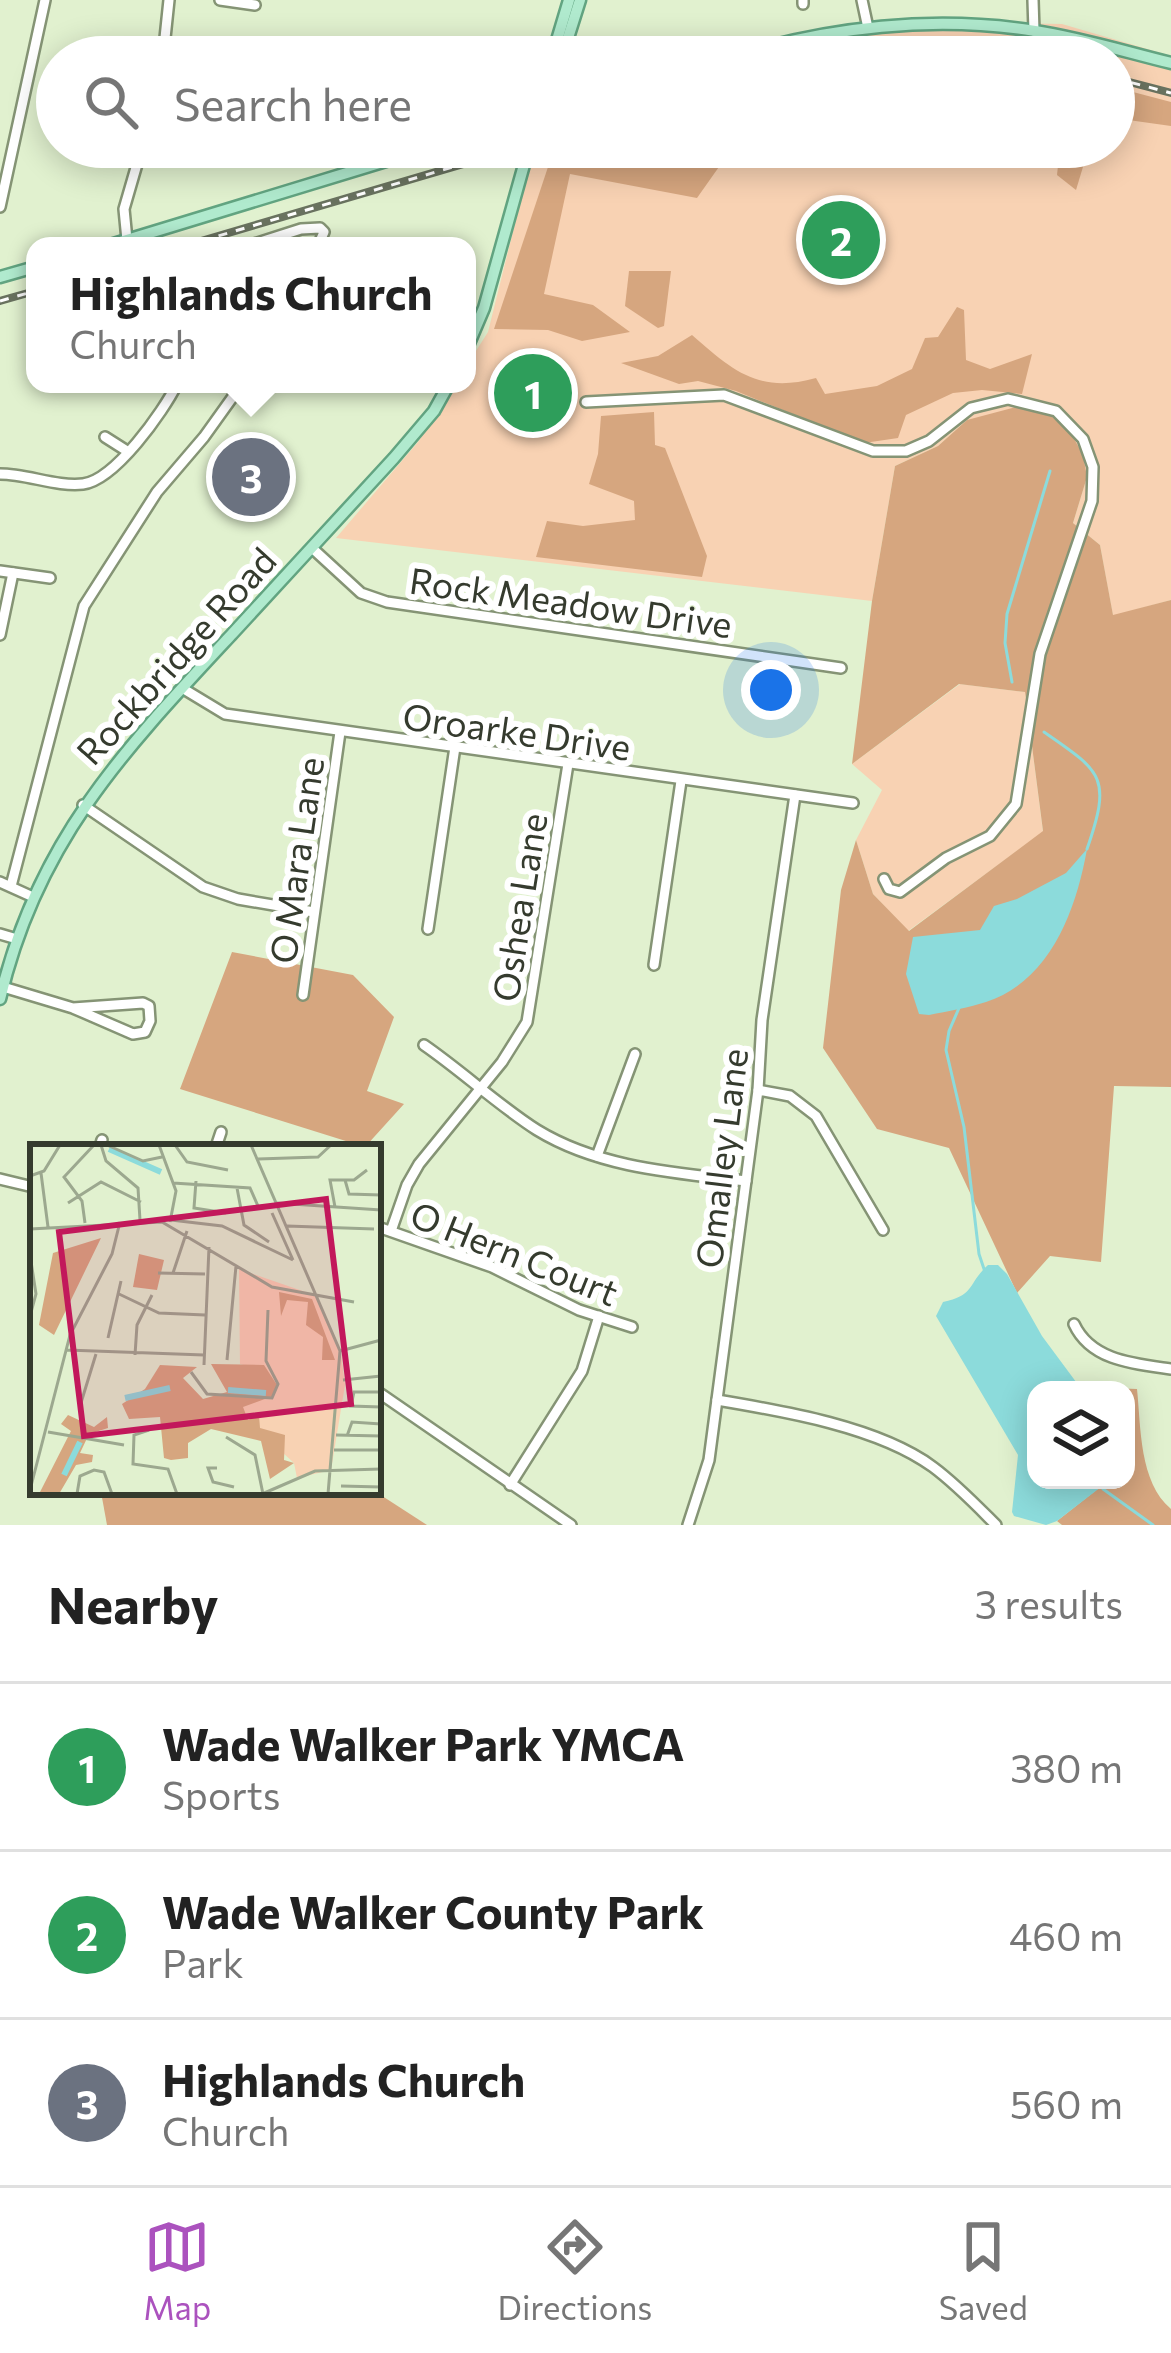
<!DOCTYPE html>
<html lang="en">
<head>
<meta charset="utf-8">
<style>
  :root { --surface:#fff; --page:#f2f2f2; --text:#222; --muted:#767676; --line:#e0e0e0; --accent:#ab52be }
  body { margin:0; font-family:Commissioner,sans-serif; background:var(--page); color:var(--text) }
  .controls { position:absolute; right:36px; bottom:36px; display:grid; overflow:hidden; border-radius:24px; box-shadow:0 6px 30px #0003 }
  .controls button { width:108px; height:108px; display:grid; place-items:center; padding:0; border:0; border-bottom:3px solid var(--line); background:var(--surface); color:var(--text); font:60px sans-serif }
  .you { position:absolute; left:771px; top:690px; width:42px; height:42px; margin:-30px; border:9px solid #fff; border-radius:50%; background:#1a73e8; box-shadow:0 0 0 18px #1a73e833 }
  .badge { display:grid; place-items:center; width:78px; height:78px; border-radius:50%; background:var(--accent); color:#fff; font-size:39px; font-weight:700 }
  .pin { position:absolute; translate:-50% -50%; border:6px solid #fff; box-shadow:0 3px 12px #0006 }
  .popup { position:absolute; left:26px; top:237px; width:450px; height:156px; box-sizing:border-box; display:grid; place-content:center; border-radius:24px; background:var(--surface); filter:drop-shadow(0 3px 9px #0005); font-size:39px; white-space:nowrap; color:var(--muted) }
  .popup b { font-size:45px; color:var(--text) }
  .popup::after { content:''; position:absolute; left:50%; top:100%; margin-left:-24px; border:24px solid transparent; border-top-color:var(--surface) }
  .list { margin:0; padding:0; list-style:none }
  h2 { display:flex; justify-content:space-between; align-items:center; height:156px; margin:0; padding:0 48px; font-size:51px }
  h2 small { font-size:39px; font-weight:400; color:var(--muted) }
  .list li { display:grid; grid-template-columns:78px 1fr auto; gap:36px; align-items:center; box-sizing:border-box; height:168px; padding:0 48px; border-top:3px solid var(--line) }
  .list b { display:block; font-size:45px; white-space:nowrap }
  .list p { margin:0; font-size:39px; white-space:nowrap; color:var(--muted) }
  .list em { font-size:39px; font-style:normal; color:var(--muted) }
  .icon { flex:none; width:66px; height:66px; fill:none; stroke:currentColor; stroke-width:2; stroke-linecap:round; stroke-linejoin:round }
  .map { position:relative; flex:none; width:1171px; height:1525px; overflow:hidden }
  .search { position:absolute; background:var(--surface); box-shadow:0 6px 30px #0003; left:36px; right:36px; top:36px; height:132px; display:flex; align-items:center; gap:30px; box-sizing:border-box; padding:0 42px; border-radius:66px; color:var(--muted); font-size:45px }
  .sheet { height:660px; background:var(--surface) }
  nav { display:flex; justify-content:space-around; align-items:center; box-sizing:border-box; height:168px; border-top:3px solid var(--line); background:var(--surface); font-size:33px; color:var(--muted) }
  nav a { display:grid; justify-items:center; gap:6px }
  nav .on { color:var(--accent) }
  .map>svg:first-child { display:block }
  .green { fill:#f8d2b3 }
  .forest { fill:#d6a67f }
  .water { fill:#8cdbdb }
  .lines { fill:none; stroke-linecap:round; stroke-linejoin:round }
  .stream { stroke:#8cdbdb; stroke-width:3 }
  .minor-casing { stroke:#859475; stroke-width:14 }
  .major-casing { stroke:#62a481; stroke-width:15 }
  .minor { stroke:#fff; stroke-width:9 }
  .major { stroke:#b0eace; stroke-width:10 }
  .rail-casing { stroke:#69725f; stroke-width:8 }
  .rail { stroke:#fff; stroke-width:3; stroke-dasharray:9; stroke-linecap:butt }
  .labels { text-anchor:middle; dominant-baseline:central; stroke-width:12; stroke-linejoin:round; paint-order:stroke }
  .street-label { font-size:36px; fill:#353b2e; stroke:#fff }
  .inset-river { fill:none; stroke:#8cdbdb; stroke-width:6 }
  .inset-road { fill:none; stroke:#9ca88f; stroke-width:3 }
  .view { fill:#c2185b; fill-opacity:0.15; stroke:#c2185b; stroke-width:6 }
  .inset-edge { fill:none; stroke:#353b2e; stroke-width:6 }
</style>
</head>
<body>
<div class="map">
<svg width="1171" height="1525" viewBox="0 0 1171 1525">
  <rect width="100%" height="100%" fill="#e1f1cf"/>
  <g class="green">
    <path d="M887,21l175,3 109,32v544l-58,16 -13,-71 -27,-22 14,-46 -120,-57 -29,26 -43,20 -23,135 -536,-63 82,-96 37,-58h12v-19l21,-33 46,-185h580v-90h-372z"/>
    <path d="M960,684l65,8 18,140 -135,99 -35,-37 -17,-54 26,-50 -30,-26z"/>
  </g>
  <g class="forest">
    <path d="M1114,87l57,15v24l-57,-8z"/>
    <path d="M561,147h172l-36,51 -127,-24 -26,120 49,11 37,27 -48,9 -34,-11 -54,-1 60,-180z"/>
    <path d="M1060,147h29l-13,43 -19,-15z"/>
    <path d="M629,271h42l-7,55 -6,2 -33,-22z"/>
    <path d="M957,307l7,3 2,50 24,9 42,-15 -10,40 -40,-4 -29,3 -47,22 -8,23 -34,5 -128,-52 -38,-10 -19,3 -58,-21 37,-7 34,-21c41,36 67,59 124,43l9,16 52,-8 35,-17 13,-31 13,-1z"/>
    <path d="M1016,407l36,7 20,21 11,20 4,22 -14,46 27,22 13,70 58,-15v487l-57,-1 -13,176 -51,-6 -33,37 -68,-145 -72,-19 -54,-81 18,-158 15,-50 17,54 36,37 134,-100 -18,-139 -66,-8 -107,80 20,-163 23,-135 43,-20 29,-26z"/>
    <path d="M654,412l1,33 10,3 42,108 -5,21 -166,-20 11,-36 36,5 52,-6 -1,-19 -45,-17 9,-30 3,-38z"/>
    <path d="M232,952l121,23 41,42 -27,74 37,13 -39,43 -185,-58z"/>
    <path d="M1080,1387l57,2c4,38 2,93 34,120v16h-109l-5,-4 52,-41h17v-90z"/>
    <path d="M101,1492h275l51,33h-320z"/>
  </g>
  <g class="water">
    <path d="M1087,849c-11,62 -37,132 -101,153 -18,6 -38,9 -57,13l-10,-1 -13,-40 7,-37 67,-7 14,-24 23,-7 49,-26z"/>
    <path d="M988,1265h10l9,9 35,62 40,54h-46v90h74l-53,41 -11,4 -32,-9 -2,-4 6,-57 -82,-139 7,-14c33,-7 24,-18 45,-37z"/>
  </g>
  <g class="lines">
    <g class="stream">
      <path d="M1012,682l-7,-39 2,-29 43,-143"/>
      <path d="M1044,732c58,40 68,45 43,117"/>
      <path d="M959,1008l-10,23 -3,19 18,77 15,127 5,15"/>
      <path d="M1103,1489l50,36"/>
    </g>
    <g class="minor-casing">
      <g id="minor">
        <path d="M220,0l35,5"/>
        <path d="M803,0v4"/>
        <path d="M862,0l6,28"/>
        <path d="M1033,0l1,31"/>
        <path d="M163,57l6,-57"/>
        <path d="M0,207l45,-207"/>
        <path d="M127,240l-3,-31 18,-62"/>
        <path d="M248,246l53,-17 19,-1 4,4 -6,14"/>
        <path d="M586,402l138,-7 149,56h33l23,-10 42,-33 37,-9 48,12 27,28 10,28 -1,34 -52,153 -24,150 -26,32 -44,22 -46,34 -11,-3 -5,-10"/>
        <path d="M105,437l22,14"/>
        <path d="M0,474c27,0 57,13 83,10 32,-4 80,-72 94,-100"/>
        <path d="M312,548l49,45 26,9 454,66"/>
        <path d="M0,571l50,7"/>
        <path d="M0,635l13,-62"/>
        <path d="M182,688l43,26 628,89"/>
        <path d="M83,805l120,82 35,12 76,13"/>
        <path d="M0,882l33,15"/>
        <path d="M11,886l73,-280 73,-114 47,-55 38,-53"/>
        <path d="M428,929l27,-182"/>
        <path d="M0,934l17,5"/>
        <path d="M654,965l27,-184"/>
        <path d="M3,987l70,21 60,26 12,-2 5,-11 -1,-15 -6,-3 -70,5"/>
        <path d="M303,995l37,-263"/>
        <path d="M424,1045c39,27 74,60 113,85 62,38 139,43 209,51"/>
        <path d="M758,1090l32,6 26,20 67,114"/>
        <path d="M100,1147l2,-7"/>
        <path d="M216,1147l5,-15"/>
        <path d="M597,1156l38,-102"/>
        <path d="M0,1179l33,8"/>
        <path d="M378,1227l114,40 87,43 53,17"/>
        <path d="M391,1231l16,-46 12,-21 83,-102 25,-40 41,-258"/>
        <path d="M1074,1324c17,37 61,40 97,45"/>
        <path d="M378,1392l193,133"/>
        <path d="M717,1400c66,11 162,27 216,67 23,17 43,38 63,58"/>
        <path d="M510,1485l72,-114 17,-55"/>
        <path d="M688,1525l21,-65 49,-370 4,-70 33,-225"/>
      </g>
    </g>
    <g class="major-casing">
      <g id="major">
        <path d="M552,57l17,-57"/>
        <path d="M562,57l18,-57"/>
        <path d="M731,57c97,-30 203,-42 304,-26 46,7 91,21 136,32"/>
        <path d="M107,246l325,-99"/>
        <path d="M0,277l35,-10"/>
        <path d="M467,348l17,-40 45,-161"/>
        <path d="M0,999c37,-159 126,-251 233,-366 54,-58 107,-117 161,-175l40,-47 15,-27"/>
      </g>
    </g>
    <use href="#minor" class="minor"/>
    <use href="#major" class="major"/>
    <g class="rail-casing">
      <g id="rail">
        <path d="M848,57l78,-4 75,4"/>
        <path d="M1114,78l57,15"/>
        <path d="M184,246l337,-99"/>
        <path d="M0,301l35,-10"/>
      </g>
    </g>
    <use href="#rail" class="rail"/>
  </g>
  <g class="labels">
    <g class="street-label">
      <text transform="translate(571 601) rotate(8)">Rock Meadow Drive</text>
      <text transform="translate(175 655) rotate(-48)">Rockbridge Road</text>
      <text transform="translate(517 730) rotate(8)">Oroarke Drive</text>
      <text transform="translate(295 860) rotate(-82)">O Mara Lane</text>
      <text transform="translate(518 907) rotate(-81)">Oshea Lane</text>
      <text transform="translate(720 1158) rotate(-83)">Omalley Lane</text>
      <text transform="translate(515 1252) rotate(22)">O Hern Court</text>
    </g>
  </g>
  <g transform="translate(30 1144)">
    <rect width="351" height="351" fill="#e1f1cf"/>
    <path d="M209,125l78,27 24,58 4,31 -14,85 -34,8 -3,-15 -46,-42 -6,-14 26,-35 -28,-8z" fill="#f8d2b3"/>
    <path d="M71,94l-47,97 -15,-10 14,-72zM109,110l25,6 -7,30 -24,-3zM249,148l33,7 23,61h-13l1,-23 -17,-12 2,-23 -21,-2 -6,16zM181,220l53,1 13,20 -4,11 -30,11 5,13 11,-4 1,12 25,7 -1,25 10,3 -24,16 -9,-38 -50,-12 -23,14v15l-17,2 -7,-2 -4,-41 -31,2 -7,-15 23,-15 15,-24 37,2 -14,11 20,21 24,-7zM38,271l26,12 13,-10 1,11 -19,6 -9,19 13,2 -1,7 -16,3 -17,29h-20l32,-63 -10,-7z" fill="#d6a67f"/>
    <path class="inset-river" d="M79,5l52,23M198,246l38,3M95,254l45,-10M34,331l16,-33"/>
    <path class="inset-road" d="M71,1l5,16 32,27 2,32M77,1l36,16 19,-4M129,1l17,46 -6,31M145,1l12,17 41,8M221,1l89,206 -12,143M228,15l60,-2 13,-12M11,29l7,54M0,32l14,-5 16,-26M315,36l4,14 32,1M166,37l-2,27 32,5M143,39l77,5 8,18M207,44l7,37 25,17M38,59l33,-21 40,20M247,59l104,7M305,63l-5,-27h24l13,-10M242,69l21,47M141,76l51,6 71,34M55,79l-3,-22 -18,-24 30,-32M257,82l87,3M0,85l132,-7 110,65 82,15M0,111l6,39 -6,22M128,129l47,1M143,129l14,-42M89,150l40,19 46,2M78,194l13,-57M37,206l137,5M310,207l41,-11M105,211l2,-30 15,-30M197,216l9,-94M174,221l5,-118M161,228l16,22 65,4 6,-14 -12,-23 2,-51M313,236l38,-4M351,248h-27l-3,14 30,1M50,262l16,-52M119,286l-15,5 -1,29 35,5 9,25M18,288l76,13M306,291l45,1M317,292l5,-14 29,2M196,293l29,18 8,39M304,306h47M187,324h-9l5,14 21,5M311,342l40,1M0,346l40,-155 42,-81 8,-32M47,350l3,-18 14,-6 10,2 8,22M232,350l53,-23 66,-2"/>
    <path class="view" d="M296,55l25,205 -267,32 -25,-204z"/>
    <rect width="351" height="351" class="inset-edge"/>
  </g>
</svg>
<div class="controls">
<button><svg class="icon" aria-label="layers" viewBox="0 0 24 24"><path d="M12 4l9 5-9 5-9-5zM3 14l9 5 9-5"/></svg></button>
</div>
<div class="you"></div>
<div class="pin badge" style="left:533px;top:393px;background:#2e9e5b">1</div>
<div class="pin badge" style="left:841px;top:240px;background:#2e9e5b">2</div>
<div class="pin badge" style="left:251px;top:477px;background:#6b7280">3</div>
<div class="popup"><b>Highlands Church</b>Church</div>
<div class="search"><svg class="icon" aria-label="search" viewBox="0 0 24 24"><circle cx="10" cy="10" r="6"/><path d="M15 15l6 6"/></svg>Search here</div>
</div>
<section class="sheet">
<h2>Nearby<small>3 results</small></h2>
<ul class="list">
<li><span class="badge" style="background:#2e9e5b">1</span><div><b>Wade Walker Park YMCA</b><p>Sports</p></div><em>380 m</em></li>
<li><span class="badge" style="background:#2e9e5b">2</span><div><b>Wade Walker County Park</b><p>Park</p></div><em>460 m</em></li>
<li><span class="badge" style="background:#6b7280">3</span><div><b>Highlands Church</b><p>Church</p></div><em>560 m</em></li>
</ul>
</section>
<nav>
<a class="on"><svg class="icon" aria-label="map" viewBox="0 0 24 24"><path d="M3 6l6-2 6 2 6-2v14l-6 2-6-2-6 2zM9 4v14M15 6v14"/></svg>Map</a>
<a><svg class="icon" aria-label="directions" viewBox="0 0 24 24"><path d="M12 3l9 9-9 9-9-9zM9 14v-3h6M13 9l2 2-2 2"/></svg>Directions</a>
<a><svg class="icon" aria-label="saved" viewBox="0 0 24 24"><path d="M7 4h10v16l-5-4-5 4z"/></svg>Saved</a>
</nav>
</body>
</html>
